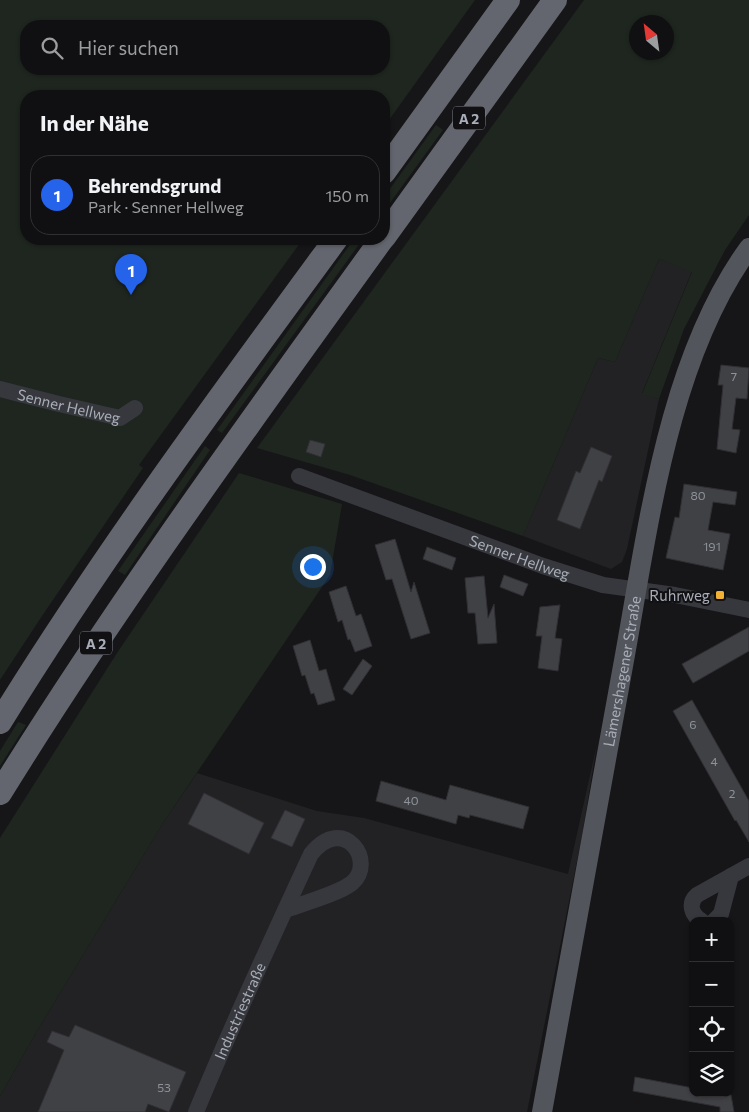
<!DOCTYPE html>
<html lang="de">
<head>
<meta charset="utf-8">
<style>
  :root { --surface:#101012; --page:#1e1e20; --text:#f1f3f6; --muted:#9c9d9f; --line:#303032; --accent:#2563eb }
  body { margin:0; font-family:Commissioner,sans-serif; background:var(--page); color:var(--text) }
  .controls { position:absolute; right:15px; bottom:15px; display:grid; overflow:hidden; border-radius:10px; box-shadow:0 1px 4px #0004 }
  .controls button { width:45px; height:45px; display:grid; place-items:center; padding:0; border:0; border-bottom:1px solid var(--line); background:var(--surface); color:var(--text); font:25px sans-serif }
  .compass { position:absolute; left:629px; top:15px; width:45px; height:45px; border-radius:50%; background:var(--surface); box-shadow:0 1px 4px #0004; rotate:331deg }
  .you { position:absolute; left:312px; top:566px; width:18px; height:18px; margin:-12px; border:4px solid #fff; border-radius:50%; background:#1a73e8; box-shadow:0 0 0 8px #1a73e833 }
  .badge { display:grid; place-items:center; width:32px; height:32px; border-radius:50%; background:var(--accent); color:#fff; font-size:16px; font-weight:700 }
  .pin { position:absolute; translate:-50% -41px; filter:drop-shadow(0 1px 2px #0008) }
  .pin::after { content:''; position:absolute; top:26px; width:18px; height:15px; background:inherit; clip-path:polygon(0 0,100% 0,50% 100%) }
  .list { margin:0; padding:0; list-style:none }
  h2 { display:flex; justify-content:space-between; align-items:center; height:65px; margin:0; padding:0 20px; font-size:21px }
  h2 small { font-size:16px; font-weight:400; color:var(--muted) }
  .list li { display:grid; grid-template-columns:32px 1fr auto; gap:15px; align-items:center; box-sizing:border-box; height:80px; margin:0 10px 10px; padding:0 10px; border:1px solid var(--line); border-radius:20px }
  .list b { display:block; font-size:19px; white-space:nowrap }
  .list p { margin:0; font-size:16px; white-space:nowrap; color:var(--muted) }
  .list em { font-size:16px; font-style:normal; color:var(--muted) }
  .icon { flex:none; width:28px; height:28px; fill:none; stroke:currentColor; stroke-width:2; stroke-linecap:round; stroke-linejoin:round }
  .map { position:relative; flex:none; width:749px; height:1112px; overflow:hidden }
  .search { position:absolute; background:var(--surface); box-shadow:0 1px 4px #0004; left:20px; top:20px; width:370px; height:55px; display:flex; align-items:center; gap:12px; box-sizing:border-box; padding:0 18px; border-radius:20px; color:var(--muted); font-size:19px }
  .panel { position:absolute; background:var(--surface); box-shadow:0 1px 4px #0004; left:20px; top:90px; width:370px; height:155px; border-radius:20px }
  .map>svg:first-child { display:block }
  .built { fill:#222225 }
  .green { fill:#1e261f; fill-rule:evenodd }
  .building { fill:#404145; stroke:#303034 }
  .lines { fill:none; stroke-linecap:round; stroke-linejoin:round }
  .minor { stroke:#37383d; stroke-width:16 }
  .major { stroke:#53555c; stroke-width:20 }
  .highway { stroke:#63666e; stroke-width:24 }
  .poi-dot { fill:#f2b134; stroke:#111113; stroke-width:2 }
  .labels { text-anchor:middle; dominant-baseline:central; stroke-width:4; stroke-linejoin:round; paint-order:stroke }
  .number-label { font-size:12px; fill:#8e929b }
  .shield { fill:#111113; stroke:#7b7e86; stroke-width:1 }
  .shield-label { font-size:14px; font-weight:bold; fill:#a8adb8 }
  .street-label { font-size:15px; fill:#a8adb8; stroke:#111113 }
  .poi-label { font-size:15px; fill:#a8adb8; stroke:#111113; text-anchor:end }
</style>
</head>
<body>
<div class="map">
<svg width="749" height="1112" viewBox="0 0 749 1112">
  <rect width="100%" height="100%" fill="#161618"/>
  <g class="built">
    <path d="M659,259l33,12 -50,122 17,6 -32,150 -5,13 -11,7 -88,-33 75,-178 17,4z"/>
    <path d="M597,744l-15,92 -55,276h-527v-16l37,-65 126,-208 34,-50 120,38 47,7 204,56z"/>
  </g>
  <g class="green">
    <path d="M0,0h475l-91,127v-31h-358v143h277l-164,226 4,3 -101,148 -42,64zM26,26h358v43h-358z"/>
    <path d="M584,0h165v215l-24,35 -41,79 -25,70 -17,-5 50,-122 -33,-13 -44,103 -17,-4 -75,178 -173,-61 -93,-27zM636,22h30v30h-30z"/>
    <path d="M436,125l7,5 -59,81v-14z"/>
    <path d="M354,239h9l-141,194 -5,-3z"/>
    <path d="M205,446l5,4 -85,125 -7,-4z"/>
    <path d="M239,473l103,31 -12,71 -167,248 -126,208 -37,65v-258l117,-185z"/>
    <path d="M18,722l8,3 -26,41v-15z"/>
  </g>
  <g class="building">
    <path d="M721,365l28,3 -2,31 -11,-1 -4,31 8,1 -4,23 -19,-4 6,-64h-5z"/>
    <path d="M310,440l15,4 -4,13 -15,-5z"/>
    <path d="M591,447l21,9 -10,26 -3,-2 -19,49 -23,-9 19,-49 4,2z"/>
    <path d="M684,484l53,8 -2,13 -22,-3 -5,28 22,4 -7,36 -57,-12 9,-41 4,1z"/>
    <path d="M395,539l16,53 3,-10 16,51 -19,6 -19,-60 -6,1 -11,-35z"/>
    <path d="M427,547l29,11 -4,12 -29,-11z"/>
    <path d="M504,575l24,9 -5,12 -23,-9z"/>
    <path d="M484,576l4,42 6,-14 3,39 -19,1 -3,-31h-7l-3,-35z"/>
    <path d="M346,586l10,30 5,-2 11,32 -17,6 -5,-13 -2,1 -6,-20 -4,2 -9,-30z"/>
    <path d="M560,605l-5,33 7,1 -4,32 -20,-3 4,-32h-6l4,-29z"/>
    <path d="M749,627v24l-56,32 -11,-19z"/>
    <path d="M310,640l9,31 7,-2 9,31 -17,5 -4,-12 -3,1 -6,-19 -3,1 -9,-30z"/>
    <path d="M363,659l9,7 -20,29 -9,-6z"/>
    <path d="M692,700l57,101v41l-13,-22 -1,1 -62,-110z"/>
    <path d="M381,781l65,19 4,-15 79,22 -6,22 -53,-14 -1,3 -11,-3 -2,9 -80,-23z"/>
    <path d="M204,793l60,30 -15,31 -61,-30z"/>
    <path d="M285,810l20,9 -13,28 -21,-9z"/>
    <path d="M75,1025l111,47 -17,40 -21,-8 -3,8h-107l26,-62 -17,-8 5,-11 17,6z"/>
    <path d="M635,1077l58,11v5l38,2 3,17h-14v-5l-87,-16z"/>
  </g>
  <g class="lines">
    <g class="minor">
      <path id="s1" d="M0,389l59,15 61,14 15,-10"/>
      <path id="s2" d="M299,476l244,90 60,19 72,10 74,15"/>
      <path d="M702,921c-11,-6 -14,-18 -5,-26l52,-29"/>
      <path d="M714,921l7,-7 10,-38"/>
      <path id="s3" d="M196,1112c36,-87 75,-172 115,-258 33,-41 66,8 41,29 -12,10 -50,21 -67,27"/>
    </g>
    <path class="major" id="s4" d="M542,1112c27,-149 53,-298 81,-446 25,-136 44,-305 126,-418"/>
    <g class="highway">
      <path d="M384,172l124,-172"/>
      <path d="M384,237l171,-237"/>
      <path d="M0,722c103,-167 220,-325 336,-483"/>
      <path d="M0,793c118,-191 251,-372 382,-554"/>
    </g>
  </g>
  <rect class="poi-dot" x="715" y="590" width="10" height="10" rx="2.5"/>
  <g class="labels">
    <g class="number-label">
      <text x="734" y="376">7</text>
      <text x="698" y="495">80</text>
      <text x="712" y="546">191</text>
      <text x="693" y="724">6</text>
      <text x="714" y="761">4</text>
      <text x="732" y="793">2</text>
      <text x="411" y="800">40</text>
      <text x="164" y="1087">53</text>
    </g>
    <g class="shield">
      <rect x="453" y="106.5" width="32" height="23" rx="4"/>
      <rect x="80" y="631.5" width="32" height="23" rx="4"/>
    </g>
    <g class="shield-label">
      <text x="469" y="118">A 2</text>
      <text x="96" y="643">A 2</text>
    </g>
    <g class="street-label">
      <text stroke="none"><textPath href="#s1" startOffset="71">Senner Hellweg</textPath></text>
      <text stroke="none"><textPath href="#s2" startOffset="235">Senner Hellweg</textPath></text>
      <text stroke="none"><textPath href="#s4" startOffset="448">Lämershagener Straße</textPath></text>
      <text stroke="none"><textPath href="#s3" startOffset="110">Industriestraße</textPath></text>
    </g>
    <g class="poi-label">
      <text x="710" y="595">Ruhrweg</text>
    </g>
  </g>
</svg>
<div class="controls">
<button>+</button>
<button>−</button>
<button><svg class="icon" aria-label="locate" viewBox="0 0 24 24"><circle cx="12" cy="12" r="6"/><path d="M12 2v4M12 18v4M2 12h4M18 12h4"/></svg></button>
<button><svg class="icon" aria-label="layers" viewBox="0 0 24 24"><path d="M12 4l9 5-9 5-9-5zM3 14l9 5 9-5"/></svg></button>
</div>
<svg class="compass" viewBox="-18 -18 36 36"><path d="M0-13l5 13h-10z" fill="#e53935"/><path d="M0 13l5-13h-10z" fill="#9c9d9f"/></svg>
<div class="you"></div>
<div class="pin badge" style="left:131px;top:295px">1</div>
<div class="search"><svg class="icon" aria-label="search" viewBox="0 0 24 24"><circle cx="10" cy="10" r="6"/><path d="M15 15l6 6"/></svg>Hier suchen</div>
<section class="panel">
<h2>In der Nähe<small></small></h2>
<ul class="list">
<li><span class="badge">1</span><div><b>Behrendsgrund</b><p>Park · Senner Hellweg</p></div><em>150 m</em></li>
</ul>
</section>
</div>
</body>
</html>
